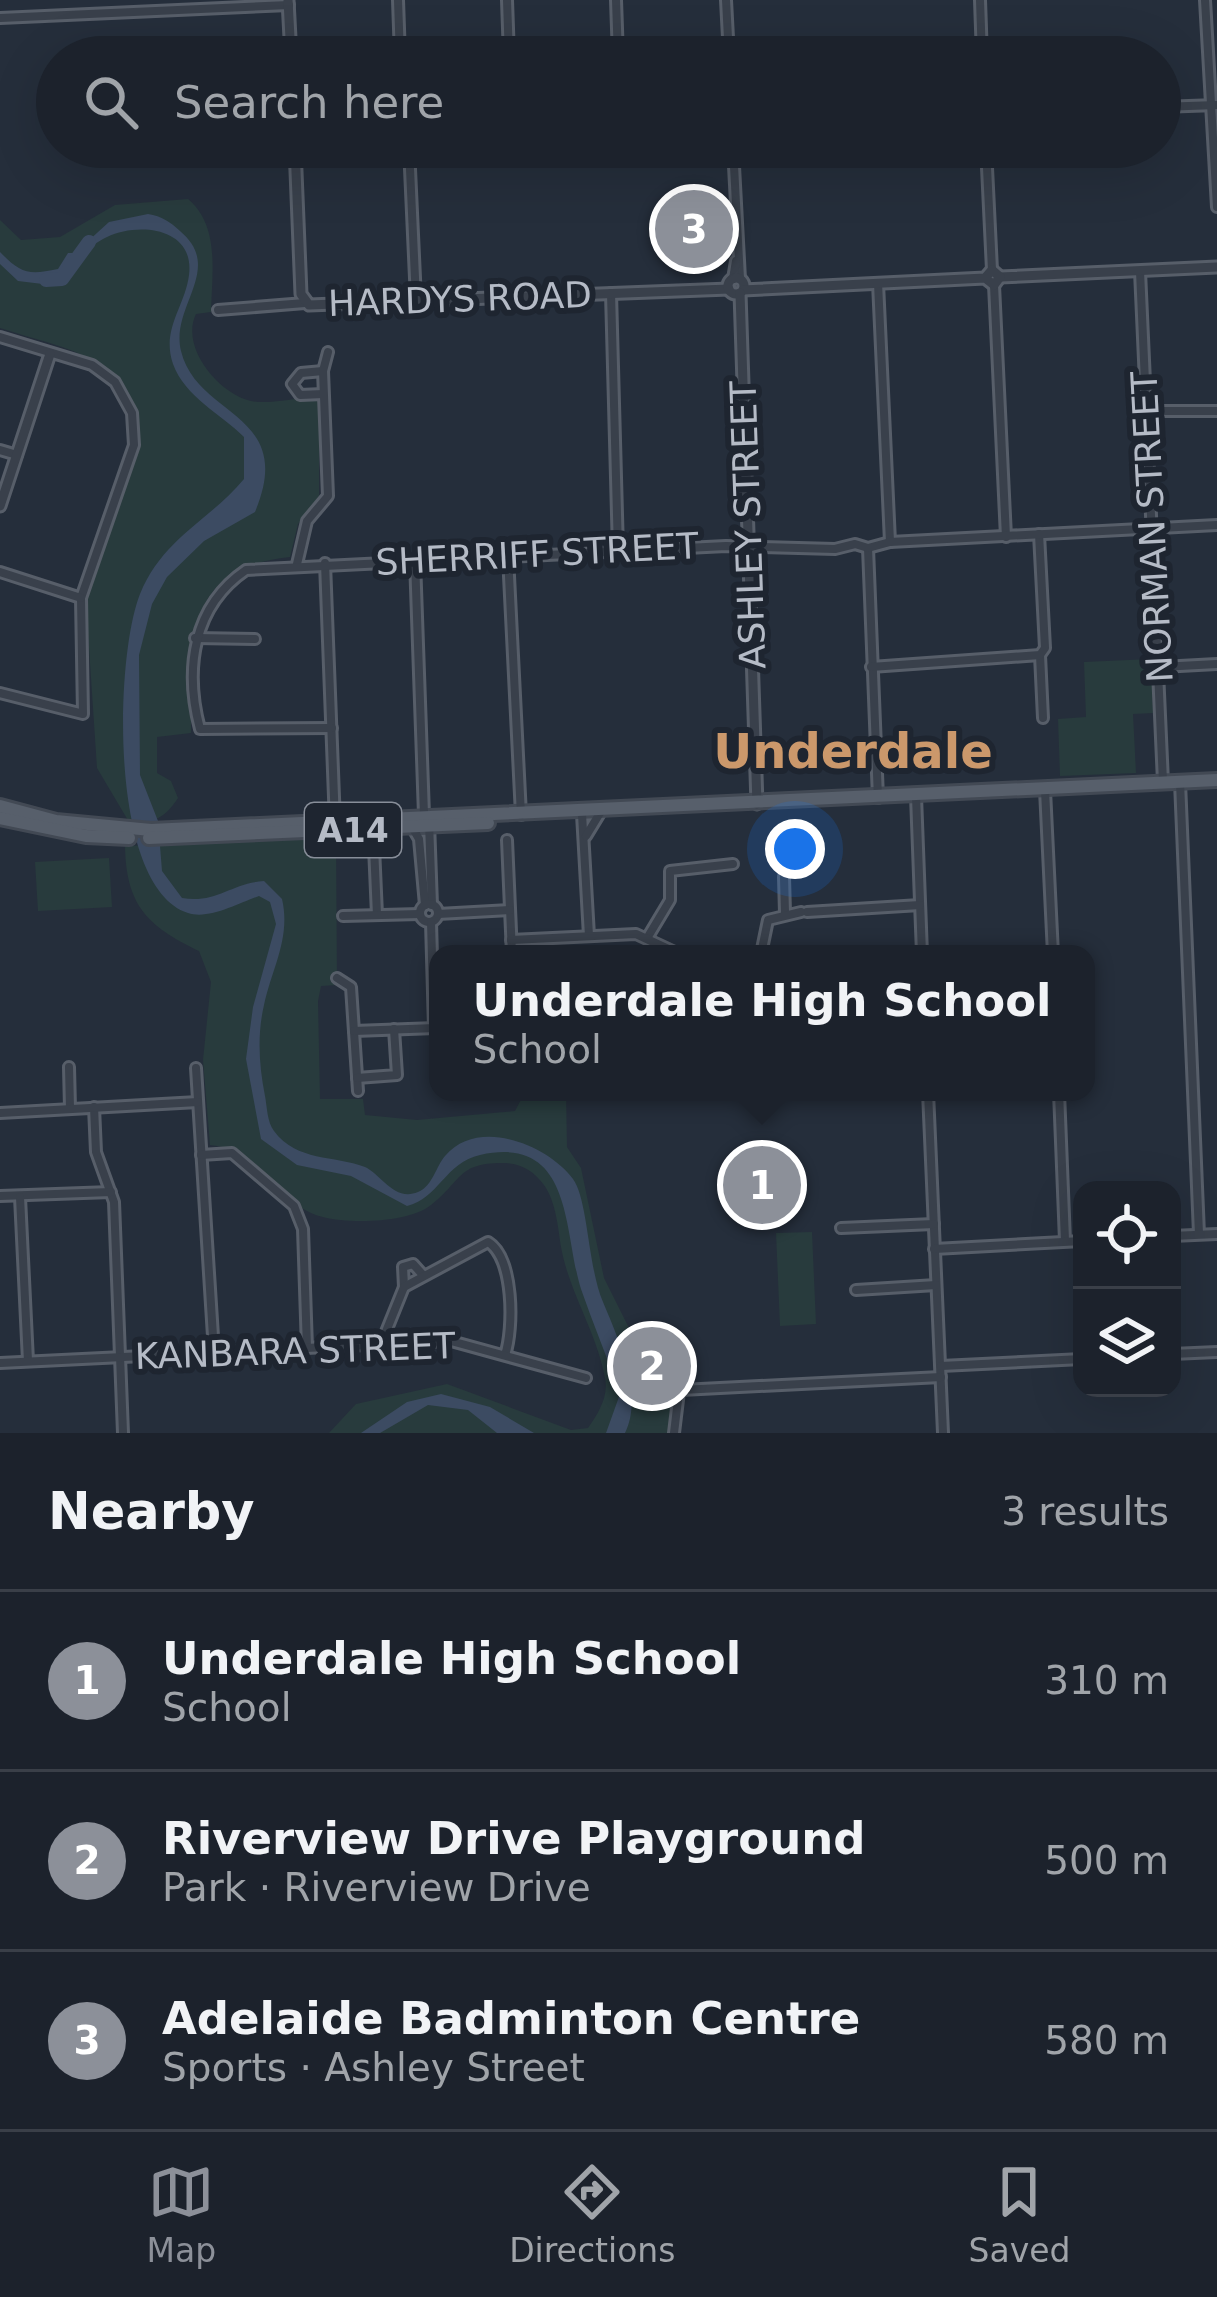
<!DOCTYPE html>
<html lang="en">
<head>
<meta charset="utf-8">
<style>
  :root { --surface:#1c222c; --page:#252a34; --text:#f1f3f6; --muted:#a0a4a9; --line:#3a3f48; --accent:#8c9099 }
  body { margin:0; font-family:"DejaVu Sans",sans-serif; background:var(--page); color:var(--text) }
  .controls { position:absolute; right:36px; bottom:36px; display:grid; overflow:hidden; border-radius:24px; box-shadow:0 12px 48px #0002 }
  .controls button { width:108px; height:108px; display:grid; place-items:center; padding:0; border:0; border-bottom:3px solid var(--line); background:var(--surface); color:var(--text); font:60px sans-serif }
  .you { position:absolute; left:795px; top:849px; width:42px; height:42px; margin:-30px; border:9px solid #fff; border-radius:50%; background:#1a73e8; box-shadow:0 0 0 18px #1a73e833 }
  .badge { display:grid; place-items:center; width:78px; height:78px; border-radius:50%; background:var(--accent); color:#fff; font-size:39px; font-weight:700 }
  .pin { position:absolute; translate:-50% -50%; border:6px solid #fff; box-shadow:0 3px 12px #0006 }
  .popup { position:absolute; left:429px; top:945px; width:666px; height:156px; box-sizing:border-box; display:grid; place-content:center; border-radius:24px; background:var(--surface); filter:drop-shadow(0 3px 9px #0005); font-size:39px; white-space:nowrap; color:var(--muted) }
  .popup b { font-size:45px; color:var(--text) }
  .popup::after { content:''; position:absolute; left:50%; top:100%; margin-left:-24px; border:24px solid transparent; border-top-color:var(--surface) }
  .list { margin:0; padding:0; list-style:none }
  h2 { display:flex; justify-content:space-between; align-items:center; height:156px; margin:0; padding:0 48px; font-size:51px }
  h2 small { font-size:39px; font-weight:400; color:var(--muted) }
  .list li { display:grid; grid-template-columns:78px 1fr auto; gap:36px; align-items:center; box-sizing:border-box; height:180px; padding:0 48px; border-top:3px solid var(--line) }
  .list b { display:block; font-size:45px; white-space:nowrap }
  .list p { margin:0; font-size:39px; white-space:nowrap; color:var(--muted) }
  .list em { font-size:39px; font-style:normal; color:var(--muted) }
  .icon { flex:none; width:66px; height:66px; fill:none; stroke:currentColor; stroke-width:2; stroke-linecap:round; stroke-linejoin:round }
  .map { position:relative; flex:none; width:1217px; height:1433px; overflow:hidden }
  .search { position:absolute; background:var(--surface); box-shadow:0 12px 48px #0002; left:36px; right:36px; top:36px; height:132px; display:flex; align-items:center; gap:30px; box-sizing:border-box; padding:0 42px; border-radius:66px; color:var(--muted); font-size:45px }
  .sheet { height:696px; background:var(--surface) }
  nav { display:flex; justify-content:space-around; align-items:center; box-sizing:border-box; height:168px; border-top:3px solid var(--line); background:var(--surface); font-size:33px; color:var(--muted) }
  nav a { display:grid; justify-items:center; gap:6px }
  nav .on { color:var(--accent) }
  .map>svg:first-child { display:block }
  .green { fill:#283b3d }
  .water { fill:#3c4b62 }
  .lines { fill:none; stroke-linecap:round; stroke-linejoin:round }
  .river { stroke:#3c4b62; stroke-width:14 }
  .minor-casing { stroke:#575e69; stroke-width:14 }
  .tertiary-casing { stroke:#575e69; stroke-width:15 }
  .primary-casing { stroke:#424954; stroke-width:18 }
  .minor { stroke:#39404b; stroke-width:8 }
  .tertiary { stroke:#39404b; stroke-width:9 }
  .primary { stroke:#575f6b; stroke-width:12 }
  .labels { text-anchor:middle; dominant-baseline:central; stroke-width:12; stroke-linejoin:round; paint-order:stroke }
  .shield { fill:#1e2530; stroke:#888e99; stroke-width:3 }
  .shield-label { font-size:33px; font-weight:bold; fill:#b5bbc6 }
  .street-label { font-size:36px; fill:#b5bbc6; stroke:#1e2530 }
  .district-label { font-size:48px; font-weight:bold; fill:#cb986b; stroke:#1e2530 }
</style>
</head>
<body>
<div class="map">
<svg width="1217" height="1433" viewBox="0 0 1217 1433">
  <rect width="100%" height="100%" fill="#252e3b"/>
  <g class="green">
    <path d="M188,199c32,27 24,73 23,113l-15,2c-16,33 22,79 55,87 17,4 49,-4 68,-4v99l-21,28 -8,33c-112,12 -96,89 -99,176l-34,4v36l14,8 7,17c-13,20 -25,26 -49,24l-32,-54 -11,-165 54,-164c-10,-85 -70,-88 -140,-111v-108l21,20 39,-3 55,-32z"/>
    <path d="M1151,659l2,54 -20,1 3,59 -76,3 -2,-57 28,-2 -2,-55z"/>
    <path d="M336,837l1,148 -16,1 -3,15 2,98h43l2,16 52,5 98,-9 10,-19h41l1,55 14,21 23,110 34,68h32l5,26 -5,61h-341l27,-29 91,-20 124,46 17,-2c10,-14 21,-32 17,-50 -8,-45 -36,-86 -44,-131 -3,-20 -5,-45 -17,-62 -9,-13 -22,-21 -38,-22 -49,-1 -43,17 -75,42 -22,18 -81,19 -108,12 -49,-12 -58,-67 -113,-72l-7,-85 8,-78 -12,-31c-52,-25 -73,-46 -74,-105z"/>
    <path d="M109,858l3,49 -74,4 -3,-49z"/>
    <path d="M812,1232l4,92 -36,2 -4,-93z"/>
  </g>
  <g class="water">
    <path d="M148,214c14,2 22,8 32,17 45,38 -10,75 1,120 16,67 116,61 74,161l-51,29 -37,36 -15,27 -13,51 1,120 18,46 4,50 20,27c34,6 49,-15 82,-17l18,18c9,39 -10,69 -18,106 -7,30 -5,61 1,91 2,10 2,26 9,35 23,31 60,24 91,36 16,7 29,35 53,25 15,-6 18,-26 27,-36 34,-40 104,-10 128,23 15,20 15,89 30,123 15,36 41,93 22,131h-19l14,-39c-12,-35 -27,-70 -39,-105 -18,-57 -7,-155 -101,-134 -34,7 -42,44 -73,51l-56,-30 -54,-11 -36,-26 -15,-80 7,-52 23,-83 -6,-22 -11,-6c-20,7 -50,24 -71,17 -80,-26 -73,-257 -48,-319 23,-56 69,-73 104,-115v-42c-23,-23 -59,-40 -71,-73 -12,-35 12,-57 16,-89 6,-48 -51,-53 -82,-38 -23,10 -35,36 -56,48l-33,-4 -18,-17v-12c21,22 29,23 58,17l10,-16h7l34,-31z"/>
    <path d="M441,1394l49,13 44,26h-37l-29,-23 -40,-5 -48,28h-19l46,-31z"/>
  </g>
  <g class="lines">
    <path class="river" d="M46,280l16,-1 27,-37"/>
    <g class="minor-casing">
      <g id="minor">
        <path d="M398,0l2,57"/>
        <path d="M507,0l2,57"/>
        <path d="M616,0l2,57"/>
        <path d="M726,0l3,57"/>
        <path d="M980,0l2,57"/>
        <path d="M1205,0l12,207"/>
        <path d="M0,18l289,-13"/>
        <path d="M1160,107l57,-2"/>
        <path d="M409,147l7,153"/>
        <path d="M733,147l7,132"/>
        <path d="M986,147l6,123"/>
        <path d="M1140,271l23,511"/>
        <path d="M733,279l3,-18"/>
        <path d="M878,283l12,259"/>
        <path d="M994,285l12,252"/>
        <path d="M611,293l7,258"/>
        <path d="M218,310l87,-7"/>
        <path d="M0,337l92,28 23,17 17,31 2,32 -53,153 2,116 -83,-21"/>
        <path d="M323,371l-22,2 -9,11 8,11 23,-1"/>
        <path d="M1149,411h68"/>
        <path d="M0,450l17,5"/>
        <path d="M868,548l10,250"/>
        <path d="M508,556l13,259"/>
        <path d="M415,560l9,255"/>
        <path d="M325,563l10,260"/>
        <path d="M297,564l10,-43 21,-25 -5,-125 5,-19"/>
        <path d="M0,572l81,26"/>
        <path d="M195,638l60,1"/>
        <path d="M1040,655l3,63"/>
        <path d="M871,667l169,-12 5,-7 -6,-114"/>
        <path d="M1161,667l56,-3"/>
        <path d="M332,728l-132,1c-16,-60 -7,-123 46,-159l480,-24 109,3 20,-5 13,4 22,-6 327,-17"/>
        <path d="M1180,782l19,452"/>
        <path d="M1045,790l8,164"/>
        <path d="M916,796l6,158"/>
        <path d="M582,814l7,122"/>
        <path d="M429,822l3,83"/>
        <path d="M412,827l7,12 6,66"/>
        <path d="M586,836l14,-23"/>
        <path d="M507,840l5,114"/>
        <path d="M374,847l3,68"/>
        <path d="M784,877l1,36"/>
        <circle cx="429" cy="913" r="9"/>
        <path d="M807,912l113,-7"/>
        <path d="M438,914l72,-4"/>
        <path d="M343,916l77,-2"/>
        <path d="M431,922l3,106"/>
        <path d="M649,935l21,-35v-29l63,-7"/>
        <path d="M511,940l125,-6 43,20"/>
        <path d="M761,954l7,-34 33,-8"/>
        <path d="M337,978l14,9 7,104"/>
        <path d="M354,1031l82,-3"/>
        <path d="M69,1067l1,41"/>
        <path d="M196,1068l18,284"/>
        <path d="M357,1078l40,-3 -3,-46"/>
        <path d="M928,1092l15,341"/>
        <path d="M1059,1092l6,149"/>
        <path d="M94,1107l2,45 18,50 9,231"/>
        <path d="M0,1113l198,-11"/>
        <path d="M201,1155l31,-2 62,53 9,23 4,119"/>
        <path d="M0,1196l111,-4"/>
        <path d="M20,1197l8,164"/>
        <path d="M841,1228l93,-4"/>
        <path d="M1172,1236l45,-2"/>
        <path d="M934,1249l148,-8"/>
        <path d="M404,1287l-1,-20 10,-3 9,10"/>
        <path d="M856,1290l80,-5"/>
        <path d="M381,1344l23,-57 84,-45c26,16 26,86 17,113"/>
        <path d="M1172,1354l45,-2"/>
        <path d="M0,1363l451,-22 135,37"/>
        <path d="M941,1366l141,-7"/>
        <path d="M681,1390l260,-13"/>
        <path d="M674,1433l7,-58 -3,-26"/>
      </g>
    </g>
    <g class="tertiary-casing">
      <g id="tertiary">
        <path d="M288,0l3,57"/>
        <path d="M295,147l6,147 8,11 420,-16"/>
        <path d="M1000,277l217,-10"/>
        <circle cx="736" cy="286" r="8"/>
        <path d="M743,290l242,-12 9,7 6,-8 -8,-7 -7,8"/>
        <path d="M740,293l17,511"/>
        <path d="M0,506l50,-152"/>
      </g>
    </g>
    <g class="primary-casing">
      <g id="primary">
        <path d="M0,806l56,15 95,9 1066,-50"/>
        <path d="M0,818l86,18 43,2"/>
        <path d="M149,838l339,-15"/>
      </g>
    </g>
    <use href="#minor" class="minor"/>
    <use href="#tertiary" class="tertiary"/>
    <use href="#primary" class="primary"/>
  </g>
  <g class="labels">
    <rect class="shield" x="305" y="803" width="96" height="54" rx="9"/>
    <g class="shield-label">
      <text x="353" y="830">A14</text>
    </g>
    <g class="street-label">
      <text transform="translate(460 299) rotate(-2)">HARDYS ROAD</text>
      <text transform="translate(748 525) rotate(-92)">ASHLEY STREET</text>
      <text transform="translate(1152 527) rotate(-93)">NORMAN STREET</text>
      <text transform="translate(537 554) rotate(-3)">SHERRIFF STREET</text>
      <text transform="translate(295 1351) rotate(-2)">KANBARA STREET</text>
    </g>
    <g class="district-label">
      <text x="853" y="751">Underdale</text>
    </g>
  </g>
</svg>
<div class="controls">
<button><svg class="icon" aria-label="locate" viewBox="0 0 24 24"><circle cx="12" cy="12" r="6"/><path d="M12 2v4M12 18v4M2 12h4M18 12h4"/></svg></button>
<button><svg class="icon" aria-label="layers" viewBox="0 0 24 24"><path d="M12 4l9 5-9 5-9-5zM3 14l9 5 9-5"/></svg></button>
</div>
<div class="you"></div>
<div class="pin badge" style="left:762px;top:1185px">1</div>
<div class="popup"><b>Underdale High School</b>School</div>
<div class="pin badge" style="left:652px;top:1366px">2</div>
<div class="pin badge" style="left:694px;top:229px">3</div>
<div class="search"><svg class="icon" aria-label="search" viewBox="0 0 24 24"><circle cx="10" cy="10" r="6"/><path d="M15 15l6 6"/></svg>Search here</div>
</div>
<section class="sheet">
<h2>Nearby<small>3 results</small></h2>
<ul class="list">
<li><span class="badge">1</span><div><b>Underdale High School</b><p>School</p></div><em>310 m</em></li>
<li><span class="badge">2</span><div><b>Riverview Drive Playground</b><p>Park · Riverview Drive</p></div><em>500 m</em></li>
<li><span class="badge">3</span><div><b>Adelaide Badminton Centre</b><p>Sports · Ashley Street</p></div><em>580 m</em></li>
</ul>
</section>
<nav>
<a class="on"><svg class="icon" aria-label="map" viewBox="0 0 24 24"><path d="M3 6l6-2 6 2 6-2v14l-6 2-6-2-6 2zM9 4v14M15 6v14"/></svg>Map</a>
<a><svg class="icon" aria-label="directions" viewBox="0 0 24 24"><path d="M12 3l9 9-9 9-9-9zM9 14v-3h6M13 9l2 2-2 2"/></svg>Directions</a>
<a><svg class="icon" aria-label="saved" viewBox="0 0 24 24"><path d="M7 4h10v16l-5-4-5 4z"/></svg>Saved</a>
</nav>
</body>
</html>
